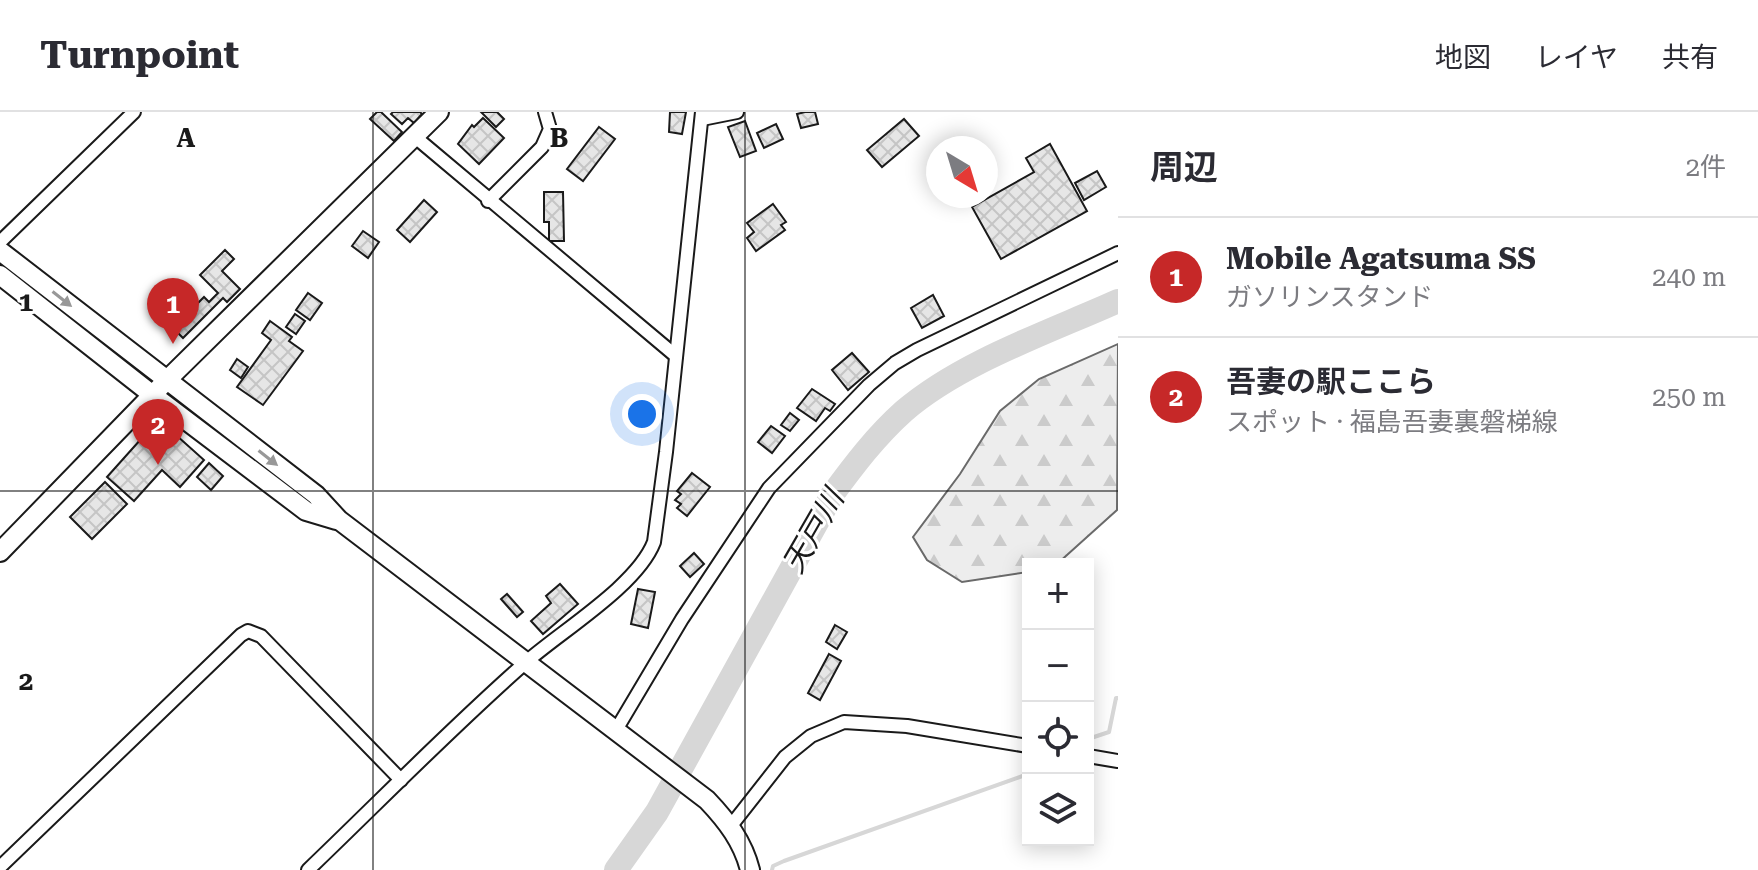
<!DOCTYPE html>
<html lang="ja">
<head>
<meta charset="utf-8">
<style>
  :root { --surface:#fff; --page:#f2f2f3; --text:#2b2b33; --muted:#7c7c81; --line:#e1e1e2; --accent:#c62828 }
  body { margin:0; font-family:"Roboto Serif","Noto Sans JP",serif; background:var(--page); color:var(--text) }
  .controls { position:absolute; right:24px; bottom:24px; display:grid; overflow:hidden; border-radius:0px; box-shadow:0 4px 20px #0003 }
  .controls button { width:72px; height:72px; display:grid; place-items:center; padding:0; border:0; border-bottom:2px solid var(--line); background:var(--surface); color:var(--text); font:40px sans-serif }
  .compass { position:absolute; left:926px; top:24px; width:72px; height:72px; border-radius:50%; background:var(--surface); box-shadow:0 4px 20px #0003; rotate:142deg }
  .you { position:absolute; left:642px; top:302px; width:28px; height:28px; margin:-20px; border:6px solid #fff; border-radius:50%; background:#1a73e8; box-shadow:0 0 0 12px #1a73e833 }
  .badge { display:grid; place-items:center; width:52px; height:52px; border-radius:50%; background:var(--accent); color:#fff; font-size:26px; font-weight:700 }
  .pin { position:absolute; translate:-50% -66px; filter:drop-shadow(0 2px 4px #0008) }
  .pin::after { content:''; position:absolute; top:42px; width:28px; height:24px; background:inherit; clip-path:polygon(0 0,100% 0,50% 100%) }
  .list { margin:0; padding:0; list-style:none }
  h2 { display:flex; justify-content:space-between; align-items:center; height:104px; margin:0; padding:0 32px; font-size:34px }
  h2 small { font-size:26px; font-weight:400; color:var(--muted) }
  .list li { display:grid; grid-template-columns:52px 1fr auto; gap:24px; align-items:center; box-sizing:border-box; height:120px; padding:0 32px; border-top:2px solid var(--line) }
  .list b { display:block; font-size:30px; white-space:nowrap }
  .list p { margin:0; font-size:26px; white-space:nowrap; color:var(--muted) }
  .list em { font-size:26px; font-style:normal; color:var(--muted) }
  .icon { flex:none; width:44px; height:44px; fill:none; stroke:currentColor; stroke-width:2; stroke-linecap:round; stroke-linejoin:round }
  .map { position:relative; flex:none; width:1118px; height:758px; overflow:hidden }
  header { display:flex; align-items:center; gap:48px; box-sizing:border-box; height:112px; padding:0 40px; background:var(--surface); border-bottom:2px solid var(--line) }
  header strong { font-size:38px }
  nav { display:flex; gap:44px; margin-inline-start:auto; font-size:28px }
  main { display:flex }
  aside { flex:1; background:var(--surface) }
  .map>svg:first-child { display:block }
  .forest { fill:url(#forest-firs); stroke:#6a6a6a; stroke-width:2 }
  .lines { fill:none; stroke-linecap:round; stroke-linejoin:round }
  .stream { stroke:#d7d7d7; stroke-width:4 }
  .river { stroke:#d7d7d7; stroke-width:24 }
  .building { fill:url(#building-cross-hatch); stroke:#1a1a1a; stroke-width:2 }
  .minor-casing { stroke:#1a1a1a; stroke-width:16 }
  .primary-casing { stroke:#1a1a1a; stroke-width:22 }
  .minor { stroke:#fff; stroke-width:12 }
  .primary { stroke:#fff; stroke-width:18 }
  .oneway { fill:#989898 }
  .grid { fill:none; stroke:#1a1a1a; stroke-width:2; stroke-opacity:0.55 }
  .labels { text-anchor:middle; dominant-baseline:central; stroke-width:6; stroke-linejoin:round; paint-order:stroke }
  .water-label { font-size:30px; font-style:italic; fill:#1a1a1a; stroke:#fff }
  .grid-label { font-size:26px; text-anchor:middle; font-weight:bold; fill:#1a1a1a; stroke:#fff; stroke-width:6; stroke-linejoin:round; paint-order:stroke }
</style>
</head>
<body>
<header>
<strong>Turnpoint</strong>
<nav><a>地図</a><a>レイヤ</a><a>共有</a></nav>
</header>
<main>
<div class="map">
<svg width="1118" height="758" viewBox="0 0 1118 758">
  <defs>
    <pattern id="forest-firs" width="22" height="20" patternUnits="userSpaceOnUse" patternTransform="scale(2)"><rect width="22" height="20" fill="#ededed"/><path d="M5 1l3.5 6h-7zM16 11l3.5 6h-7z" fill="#cbcbcb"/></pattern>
    <pattern id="building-cross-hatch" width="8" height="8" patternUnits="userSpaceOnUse" patternTransform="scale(2)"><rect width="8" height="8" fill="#e6e6e6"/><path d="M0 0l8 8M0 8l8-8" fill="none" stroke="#c5c5c5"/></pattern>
  </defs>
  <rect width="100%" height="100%" fill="#fff"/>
  <path class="forest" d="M1118,232l-1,166 -60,54h-29v8l-66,10 -35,-22 -14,-23 47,-63 40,-63 39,-32z"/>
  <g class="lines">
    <g class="stream">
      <path d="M1088,627l21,-7 7,-34h2"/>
      <path d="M772,758l1,-4 11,-5 244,-87"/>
    </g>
    <path class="river" d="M616,758l41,-58 175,-317c22,-30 44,-59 72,-84 57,-49 145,-79 214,-110"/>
  </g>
  <g class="building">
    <path d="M377,0h4l21,20 -8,9 -24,-22z"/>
    <path d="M393,0h27l2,2 -8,9 -6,-5 -6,6 -11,-10z"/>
    <path d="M481,0h16l7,7 -8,8z"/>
    <path d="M670,0h16l-4,22 -13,-2z"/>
    <path d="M805,0h10l3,12 -17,4 -4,-14z"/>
    <path d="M483,6l21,20 -25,26 -21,-20 14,-19 2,2z"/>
    <path d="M904,7l15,17 -37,31 -15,-17z"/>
    <path d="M745,9l11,30 -16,6 -12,-30z"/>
    <path d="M776,12l7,15 -19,9 -7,-15z"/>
    <path d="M599,15l16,12 -32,42 -16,-12z"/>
    <path d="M1050,32l37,67 -86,48 -29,-52 62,-35 -8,-14z"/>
    <path d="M1097,59l9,16 -22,13 -9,-17z"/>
    <path d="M544,80h19l1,49h-15v-19h-5z"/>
    <path d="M424,88l13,12 -27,30 -13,-12z"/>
    <path d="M773,92l13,18 -5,3 4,5 -29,21 -9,-13 7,-6 -7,-9z"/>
    <path d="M363,119l16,11 -11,16 -16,-12z"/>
    <path d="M225,138l9,9 -12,12 18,18 -13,13 -4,-4 -40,40 -10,-10 31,-31 5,5 9,-9 -18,-18z"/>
    <path d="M308,181l14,10 -12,17 -14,-10z"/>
    <path d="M933,183l11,21 -22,12 -11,-20z"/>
    <path d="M295,202l10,7 -9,13 -10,-7z"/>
    <path d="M270,209l22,16 -3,4 14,10 -40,54 -26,-18 34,-47 -9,-7z"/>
    <path d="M852,241l17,19 -21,18 -16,-20z"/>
    <path d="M237,247l11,8 -7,11 -11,-8z"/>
    <path d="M812,277l23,15 -5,7 -5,-3 -9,13 -19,-13z"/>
    <path d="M790,301l9,7 -9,11 -9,-6z"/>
    <path d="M771,314l14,10 -13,17 -14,-11z"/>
    <path d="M176,323l28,25 -24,27 -18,-17 -28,31 -27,-24 34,-38z"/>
    <path d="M209,351l14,13 -12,14 -14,-13z"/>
    <path d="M692,361l18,14 -23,29 -10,-8 4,-4 -6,-4 6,-6 -4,-3z"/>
    <path d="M105,370l22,22 -35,35 -22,-22z"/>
    <path d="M694,441l10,11 -14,13 -10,-11z"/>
    <path d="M560,472l18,20 -35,30 -12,-13 20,-18 -5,-7z"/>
    <path d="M638,477l17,3 -7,36 -17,-4z"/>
    <path d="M507,482l16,18 -6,5 -16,-18z"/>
    <path d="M835,513l12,7 -10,17 -11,-7z"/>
    <path d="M829,542l12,7 -21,39 -12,-7z"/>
  </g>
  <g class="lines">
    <g class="minor-casing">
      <g id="minor">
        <path d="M702,7l35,-7"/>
        <path d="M414,24l262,220"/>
        <path d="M488,89l54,-54 8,-18 -5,-17"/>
        <path d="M0,130l134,-130"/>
        <path d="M616,618l66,-111 87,-131 100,-103 26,-22 22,-13 201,-97"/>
        <path d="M1088,644l30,5"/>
        <path d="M730,715l55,-70 26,-21 33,-14 63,4 121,20"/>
        <path d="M0,755l241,-232 7,-4 13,5 140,144"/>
        <path d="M308,758c72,-69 142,-141 217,-207 36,-32 112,-77 129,-121l12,-90 36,-340"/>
      </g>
    </g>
    <g class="primary-casing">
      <g id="primary">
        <path d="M0,139l316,244 23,25 368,280c20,21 36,42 43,70"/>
        <path d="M0,163l154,121 152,115 30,9"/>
        <path d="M0,440l167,-172 272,-268"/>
      </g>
    </g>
    <use href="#minor" class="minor"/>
    <use href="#primary" class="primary"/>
  </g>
  <defs><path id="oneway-solid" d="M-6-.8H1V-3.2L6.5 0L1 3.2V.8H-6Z" transform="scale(2)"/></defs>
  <g class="oneway">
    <use href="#oneway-solid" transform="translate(62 187) rotate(38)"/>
    <use href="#oneway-solid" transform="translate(268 346) rotate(38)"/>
  </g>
  <path class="grid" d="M373,0v758M745,0v758M0,379h1118"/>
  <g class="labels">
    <g class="water-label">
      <text transform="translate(813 419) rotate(-60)">天戸川</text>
    </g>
  </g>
  <g class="grid-label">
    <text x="186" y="35">A</text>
    <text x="559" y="35">B</text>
    <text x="26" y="199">1</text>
    <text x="26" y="578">2</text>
  </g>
</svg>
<div class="controls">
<button>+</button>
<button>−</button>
<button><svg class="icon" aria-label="locate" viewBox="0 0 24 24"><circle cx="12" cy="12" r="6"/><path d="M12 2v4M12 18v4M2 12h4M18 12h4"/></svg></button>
<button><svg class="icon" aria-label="layers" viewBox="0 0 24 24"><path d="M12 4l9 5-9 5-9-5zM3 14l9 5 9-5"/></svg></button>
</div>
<svg class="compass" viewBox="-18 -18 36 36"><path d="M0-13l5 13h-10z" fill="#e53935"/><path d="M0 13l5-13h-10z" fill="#7c7c81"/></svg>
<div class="you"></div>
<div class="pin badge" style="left:173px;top:232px">1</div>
<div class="pin badge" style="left:158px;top:353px">2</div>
</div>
<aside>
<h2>周辺<small>2件</small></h2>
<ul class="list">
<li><span class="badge">1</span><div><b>Mobile Agatsuma SS</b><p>ガソリンスタンド</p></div><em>240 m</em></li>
<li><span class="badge">2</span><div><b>吾妻の駅ここら</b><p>スポット · 福島吾妻裏磐梯線</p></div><em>250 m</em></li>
</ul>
</aside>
</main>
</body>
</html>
